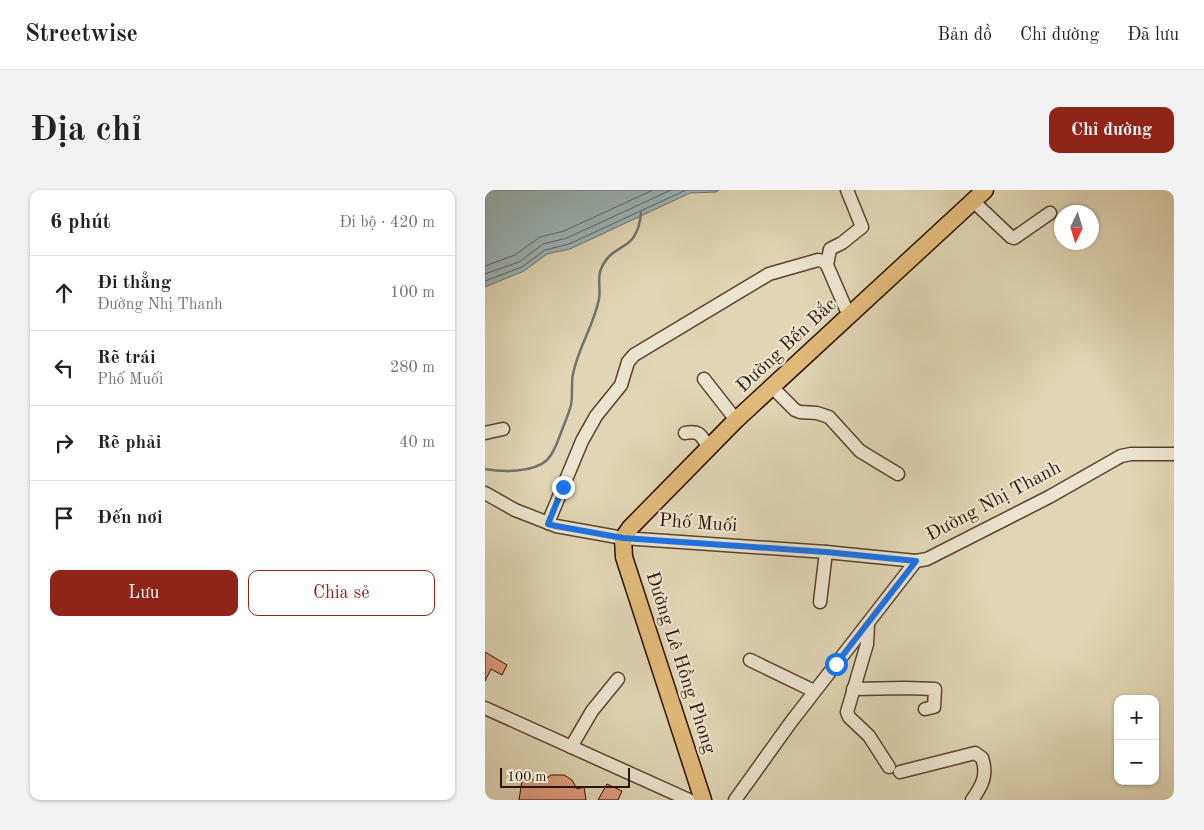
<!DOCTYPE html>
<html lang="vi">
<head>
<meta charset="utf-8">
<style>
  :root { --surface:#fff; --page:#f2f2f2; --text:#222; --muted:#767676; --line:#e0e0e0; --accent:#8f2418 }
  body { margin:0; font-family:"Old Standard TT",serif; background:var(--page); color:var(--text) }
  .controls { position:absolute; right:15px; bottom:15px; display:grid; overflow:hidden; border-radius:10px; box-shadow:0 1px 4px #0004 }
  .controls button { width:45px; height:45px; display:grid; place-items:center; padding:0; border:0; border-bottom:1px solid var(--line); background:var(--surface); color:var(--text); font:25px sans-serif }
  .compass { position:absolute; left:569px; top:15px; width:45px; height:45px; border-radius:50%; background:var(--surface); box-shadow:0 1px 4px #0004; rotate:184deg }
  .scale { position:absolute; left:15px; bottom:12px; width:130px; box-sizing:border-box; padding-left:5px; border:2px solid #2e1102; border-top:0; font-size:14px; line-height:18px; white-space:nowrap; color:#2e1102; -webkit-text-stroke:4px #ebe4ce; paint-order:stroke }
  .stop { position:absolute; width:15px; height:15px; margin:-11px; border:4px solid #1a73e8; border-radius:50%; background:#fff }
  .stop.end { background:#1a73e8; border-color:#fff; box-shadow:0 1px 5px #0008 }
  .list { margin:0; padding:0; list-style:none }
  h2 { display:flex; justify-content:space-between; align-items:center; height:65px; margin:0; padding:0 20px; font-size:21px }
  h2 small { font-size:16px; font-weight:400; color:var(--muted) }
  .list li { display:grid; grid-template-columns:32px 1fr auto; gap:15px; align-items:center; box-sizing:border-box; height:75px; padding:0 20px; border-top:1px solid var(--line) }
  .list b { display:block; font-size:19px; white-space:nowrap }
  .list p { margin:0; font-size:16px; white-space:nowrap; color:var(--muted) }
  .list em { font-size:16px; font-style:normal; color:var(--muted) }
  .actions { display:flex; gap:10px; padding:15px 20px }
  .actions a { flex:1; padding:11px 0; border:1px solid var(--accent); border-radius:10px; text-align:center; font-size:18px; color:var(--accent) }
  .actions .main { background:var(--accent); color:#fff }
  .icon { flex:none; width:28px; height:28px; fill:none; stroke:currentColor; stroke-width:2; stroke-linecap:round; stroke-linejoin:round }
  .map { position:relative; flex:none; width:689px; height:610px; overflow:hidden; border-radius:10px }
  header { display:flex; align-items:center; gap:30px; box-sizing:border-box; height:70px; padding:0 25px; background:var(--surface); border-bottom:1px solid var(--line) }
  header strong { font-size:24px }
  nav { display:flex; gap:28px; margin-inline-start:auto; font-size:18px }
  .intro { display:flex; align-items:center; justify-content:space-between; box-sizing:border-box; height:120px; padding:0 30px }
  h1 { margin:0; font-size:35px }
  .button { padding:12px 22px; border-radius:10px; background:var(--accent); color:#fff; font-size:18px; font-weight:700 }
  main { display:flex; gap:30px; padding:0 30px }
  aside { flex:1; background:var(--surface); border-radius:10px; box-shadow:0 1px 4px #0004 }
  .map>svg:first-child { display:block }
  .water { fill:#9ab5b9; stroke:#6f7370 }
  .lines { fill:none; stroke-linecap:round; stroke-linejoin:round }
  .shore { stroke:#64635e; stroke-width:1 }
  .stream { stroke:#6f7370; stroke-width:2.5 }
  .building { fill:#df9d7e; stroke:#2e1102 }
  .minor-casing { stroke:#5a422e; stroke-width:15 }
  .major-casing { stroke:#2e1102; stroke-width:19 }
  .minor { stroke:#ebe4ce; stroke-width:12 }
  .major { stroke:#e0ba7a; stroke-width:16 }
  .route { stroke:#1a73e8; stroke-width:6 }
  .labels { text-anchor:middle; dominant-baseline:central; stroke-width:4.5; stroke-linejoin:round; paint-order:stroke }
  .street-label { font-size:19px; fill:#2e1102; stroke:#ebe4ce }
</style>
</head>
<body>
<header>
<strong>Streetwise</strong>
<nav><a>Bản đồ</a><a>Chỉ đường</a><a>Đã lưu</a></nav>
</header>
<div class="intro"><h1>Địa chỉ</h1><a class="button">Chỉ đường</a></div>
<main>
<aside>
<h2>6 phút<small>Đi bộ · 420 m</small></h2>
<ul class="list">
<li><svg class="icon" aria-label="ahead" viewBox="0 0 24 24"><path d="M12 20V5M6 11l6-6 6 6"/></svg><div><b>Đi thẳng</b><p>Đường Nhị Thanh</p></div><em>100 m</em></li>
<li><svg class="icon" aria-label="left" viewBox="0 0 24 24"><path d="M17 20v-9H6M10 6l-5 5 5 5"/></svg><div><b>Rẽ trái</b><p>Phố Muối</p></div><em>280 m</em></li>
<li><svg class="icon" aria-label="right" viewBox="0 0 24 24"><path d="M7 20v-9h11M14 6l5 5-5 5"/></svg><div><b>Rẽ phải</b></div><em>40 m</em></li>
<li><svg class="icon" aria-label="arrive" viewBox="0 0 24 24"><path d="M6 21V4h12l-3 4 3 4H6"/></svg><div><b>Đến nơi</b></div></li>
</ul>
<div class="actions"><a class="main">Lưu</a><a>Chia sẻ</a></div>
</aside>
<div class="map">
<svg width="689" height="610" viewBox="0 0 689 610">
  <rect width="100%" height="100%" fill="#e0d5b4"/>
  <filter id="stains"><feTurbulence type="fractalNoise" baseFrequency=".004" numOctaves="4"/><feColorMatrix values="0 0 0 0 .2 0 0 0 0 .09 0 0 0 0 .02 0 0 0 .5 -.17"/></filter>
  <radialGradient id="worn" r=".72"><stop offset=".6" stop-color="#630" stop-opacity="0"/><stop offset="1" stop-color="#630" stop-opacity=".3"/></radialGradient>
  <path class="water" d="M0,0h234l-3,2 -26,1 -120,56 -23,5 -23,17 -39,16z"/>
  <g class="lines">
    <g class="shore">
      <path d="M0,76l30,-11 25,-18 24,-6 89,-41"/>
      <path d="M0,84l34,-12 24,-18 24,-6 104,-48"/>
      <path d="M0,91l37,-14 23,-17 24,-6 117,-54"/>
    </g>
    <path class="stream" d="M0,279c17,3 48,4 62,-9 8,-8 11,-20 15,-30 3,-8 7,-17 9,-25 2,-10 0,-21 2,-31 5,-26 21,-49 26,-75 2,-10 -2,-21 2,-30 12,-29 36,-14 40,-56"/>
  </g>
  <g class="building">
    <path d="M0,462l22,13 -5,10 -11,-6 -6,12z"/>
    <path d="M38,584l17,9 11,-8h13l8,5 5,9 7,-2 2,13h-67z"/>
    <path d="M122,594l15,7 -4,9h-20z"/>
  </g>
  <g class="lines">
    <g class="minor-casing">
      <g id="minor">
        <path d="M488,11l38,36 3,1 36,-25"/>
        <path d="M342,75l3,-16 12,-6 20,-16 -15,-37"/>
        <path d="M219,189l32,41"/>
        <path d="M287,197l23,23 5,2 17,1 12,4 31,34 38,23"/>
        <path d="M0,243l18,-4"/>
        <path d="M200,243c16,-3 16,3 24,15"/>
        <path d="M0,303l30,17 41,16 67,12 203,14 90,9"/>
        <path d="M63,333l34,-82 14,-25 25,-31 7,-23 6,-7 135,-81 49,-14 5,1 4,4 22,51"/>
        <path d="M335,412l6,-50"/>
        <path d="M383,435l-1,19 -20,68 2,5 20,19 20,31"/>
        <path d="M265,470l64,31"/>
        <path d="M368,499l52,-1 30,1 -1,18 -9,2"/>
        <path d="M0,518l204,92"/>
        <path d="M86,557l21,-36 26,-32"/>
        <path d="M415,582l75,-19 7,5c6,17 0,28 -10,42"/>
        <path d="M250,610l56,-78 125,-161 11,-2 122,-62 72,-41 10,-2h43"/>
      </g>
    </g>
    <g class="major-casing">
      <path id="major" d="M218,610l-79,-243 -1,-19 7,-10 106,-108 249,-230"/>
    </g>
    <use href="#minor" class="minor"/>
    <use href="#major" class="major"/>
  </g>
  <g class="lines">
    <path class="route" d="M78,297l-15,37 8,2 67,12 203,14 90,9 -80,103"/>
  </g>
  <g class="labels">
    <g class="street-label">
      <text transform="translate(302 156) rotate(-43)">Đường Bến Bắc</text>
      <text transform="translate(509 312) rotate(-28)">Đường Nhị Thanh</text>
      <text transform="translate(213 334) rotate(4)">Phố Muối</text>
      <text transform="translate(195 473) rotate(72)">Đường Lê Hồng Phong</text>
    </g>
  </g>
  <rect width="100%" height="100%" filter="url(#stains)"/>
  <rect width="100%" height="100%" fill="url(#worn)"/>
</svg>
<div class="controls">
<button>+</button>
<button>−</button>
</div>
<svg class="compass" viewBox="-18 -18 36 36"><path d="M0-13l5 13h-10z" fill="#e53935"/><path d="M0 13l5-13h-10z" fill="#767676"/></svg>
<div class="scale">100 m</div>
<div class="stop" style="left:351px;top:474px"></div>
<div class="stop end" style="left:78px;top:297px"></div>
</div>
</main>
</body>
</html>
